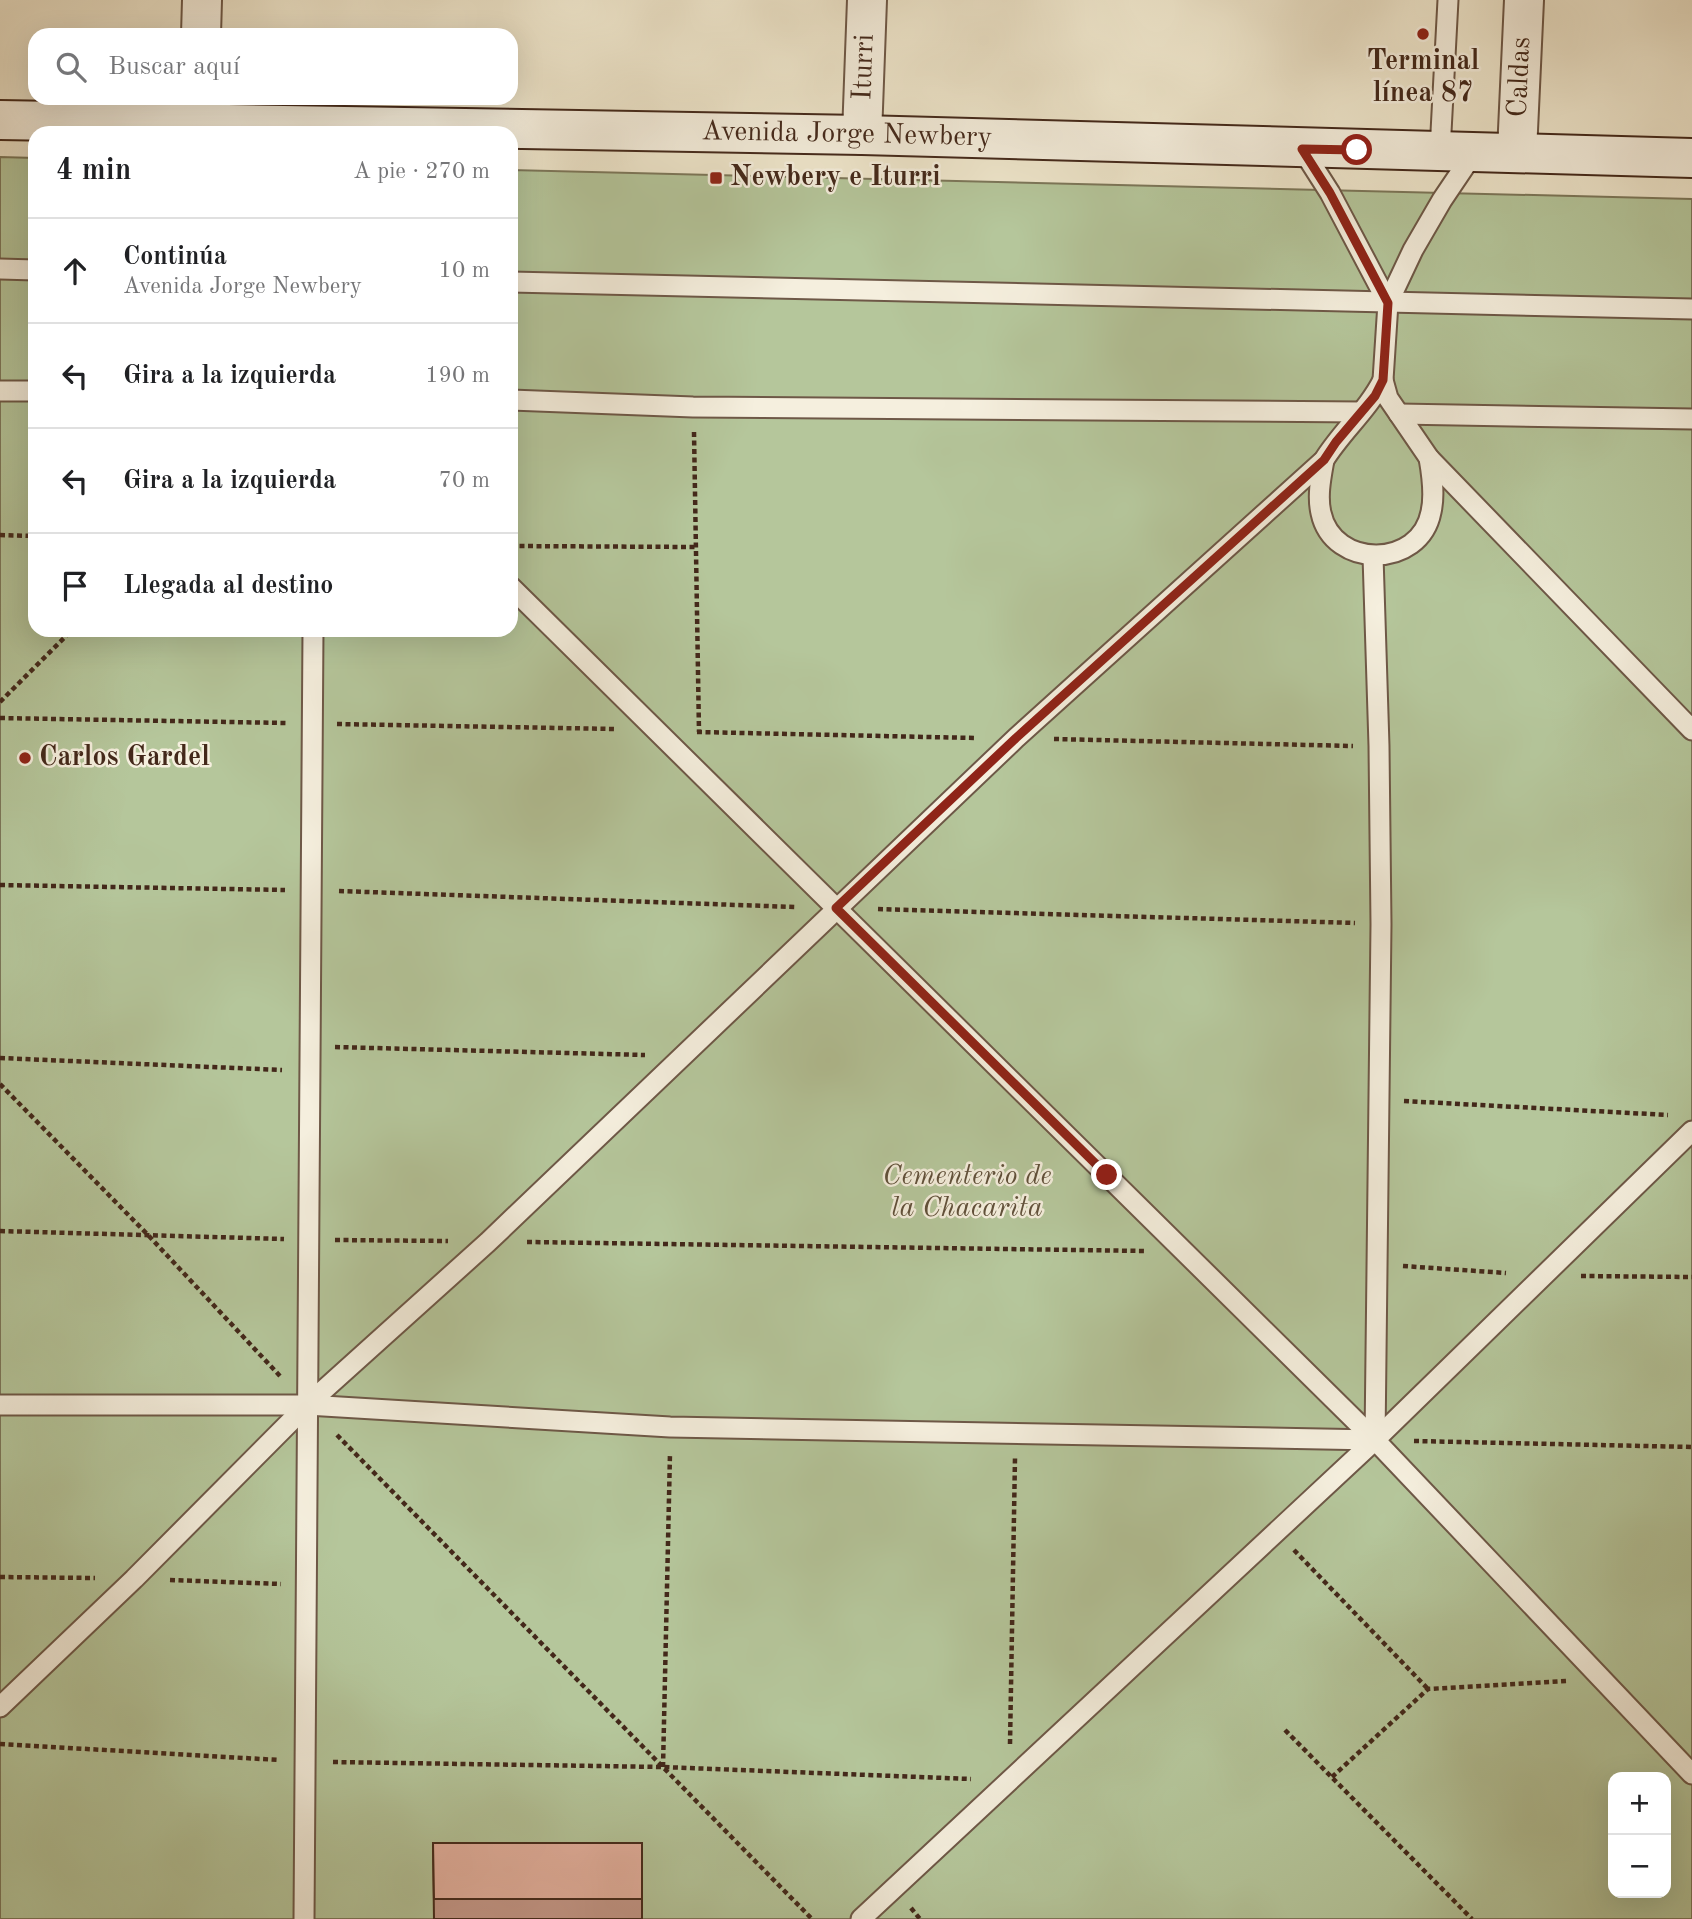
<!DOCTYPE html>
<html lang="es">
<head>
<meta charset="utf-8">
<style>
  :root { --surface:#fff; --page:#f2f2f2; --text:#202124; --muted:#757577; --line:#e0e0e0 }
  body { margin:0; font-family:"Old Standard TT",serif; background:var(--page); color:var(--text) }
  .controls { position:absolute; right:21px; bottom:21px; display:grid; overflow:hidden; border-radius:14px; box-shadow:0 7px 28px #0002 }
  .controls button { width:63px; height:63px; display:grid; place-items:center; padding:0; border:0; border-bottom:2px solid var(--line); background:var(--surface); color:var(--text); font:35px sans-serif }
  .stop { position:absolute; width:21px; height:21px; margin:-16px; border:5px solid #8f2418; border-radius:50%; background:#fff }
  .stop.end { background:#8f2418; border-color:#fff; box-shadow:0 2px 7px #0008 }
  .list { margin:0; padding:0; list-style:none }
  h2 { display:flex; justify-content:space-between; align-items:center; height:91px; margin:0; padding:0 28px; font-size:30px }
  h2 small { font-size:23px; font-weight:400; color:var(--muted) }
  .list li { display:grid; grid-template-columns:46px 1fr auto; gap:21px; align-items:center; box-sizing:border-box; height:105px; padding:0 28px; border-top:2px solid var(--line) }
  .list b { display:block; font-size:26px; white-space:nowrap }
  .list p { margin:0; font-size:23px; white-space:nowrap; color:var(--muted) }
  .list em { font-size:23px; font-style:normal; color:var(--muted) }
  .icon { flex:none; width:38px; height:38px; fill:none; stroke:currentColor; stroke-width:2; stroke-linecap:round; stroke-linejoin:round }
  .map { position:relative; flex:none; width:1692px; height:1919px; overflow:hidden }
  .search { position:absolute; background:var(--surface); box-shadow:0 7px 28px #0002; left:28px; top:28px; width:490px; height:77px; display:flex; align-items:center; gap:18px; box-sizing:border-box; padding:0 24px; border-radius:21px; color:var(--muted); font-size:26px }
  .panel { position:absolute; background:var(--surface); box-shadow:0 7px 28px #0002; left:28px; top:126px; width:490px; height:511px; border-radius:21px }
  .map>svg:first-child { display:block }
  .green { fill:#b5c69b; stroke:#7c775a; stroke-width:2; fill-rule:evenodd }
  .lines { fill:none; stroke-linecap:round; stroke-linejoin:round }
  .service-casing { stroke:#6e5847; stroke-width:23 }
  .minor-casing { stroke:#6e5847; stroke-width:42 }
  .secondary-casing { stroke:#43281a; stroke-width:42 }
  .path { stroke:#43281a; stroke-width:4.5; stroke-dasharray:5 3.5; stroke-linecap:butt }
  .service { stroke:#f5efde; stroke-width:19 }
  .minor { stroke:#f5efde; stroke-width:38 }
  .secondary { stroke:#f5efde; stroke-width:38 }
  .wall { fill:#c5988a; stroke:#43281a; stroke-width:2 }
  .building { fill:#e5b1a0; stroke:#43281a; stroke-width:2 }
  .route { stroke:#8f2418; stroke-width:9 }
  .poi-dot { fill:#8f2418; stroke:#f5efde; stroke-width:2.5 }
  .labels { text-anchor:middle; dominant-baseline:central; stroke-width:5; stroke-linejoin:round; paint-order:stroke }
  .poi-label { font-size:28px; font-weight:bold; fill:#43281a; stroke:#f5efde; text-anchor:start }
  .street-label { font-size:28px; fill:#43281a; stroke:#f5efde }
  .park-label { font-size:28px; font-style:italic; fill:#60503a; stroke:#f5efde }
</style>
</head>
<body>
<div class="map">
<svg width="1692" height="1919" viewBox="0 0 1692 1919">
  <rect width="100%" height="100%" fill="#efe7cd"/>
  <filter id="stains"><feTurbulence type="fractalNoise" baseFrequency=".00286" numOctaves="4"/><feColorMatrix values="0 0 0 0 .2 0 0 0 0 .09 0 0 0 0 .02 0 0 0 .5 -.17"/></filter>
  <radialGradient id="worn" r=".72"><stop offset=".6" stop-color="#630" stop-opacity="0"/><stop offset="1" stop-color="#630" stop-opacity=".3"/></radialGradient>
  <path class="green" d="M0,157l35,1v472h476v-460l1181,29v1720h-1692zM1613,1777h53v116h-53z"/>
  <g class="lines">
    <g class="service-casing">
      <g id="service">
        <path d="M1302,149l28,44 58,110"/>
        <path d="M1440,151l8,-151"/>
        <path d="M1475,151l-33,49 -29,50 -25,53 -5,77 5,18 41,60 263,272"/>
        <path d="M0,269l35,1"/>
        <path d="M511,282l1181,27"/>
        <path d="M0,391h35"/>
        <path d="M511,400l182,7 668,5"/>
        <path d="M1399,414l293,5"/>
        <path d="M1324,460c-3,17 -7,36 -3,53 12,56 99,56 110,-1 4,-17 1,-37 -2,-54"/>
        <path d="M1373,556l6,190 2,178 -6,516"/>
        <path d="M511,587l864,853 317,334"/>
        <path d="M0,1405h307l363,22 705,13"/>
        <path d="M0,1707l134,-128 173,-174 181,-163 528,-504 308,-278c18,-29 44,-50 59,-80"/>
        <path d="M304,1919l9,-1289"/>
        <path d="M861,1919l514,-479 317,-309"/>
      </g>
    </g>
    <g class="minor-casing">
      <g id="minor">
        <path d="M201,35l1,-35"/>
        <path id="s1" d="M862,135l5,-135"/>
        <path id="s2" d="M1517,152l7,-152"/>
      </g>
    </g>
    <g class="secondary-casing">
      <g id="secondary">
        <path id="s3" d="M0,120l862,15 830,23"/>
      </g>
    </g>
    <g class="path">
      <path d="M694,432l5,300"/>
      <path d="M0,535l35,1"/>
      <path d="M511,546l184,1"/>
      <path d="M0,702l72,-72"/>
      <path d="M0,718l286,5"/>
      <path d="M337,724l278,5"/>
      <path d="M697,732l278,6"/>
      <path d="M1054,739l299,7"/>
      <path d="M0,885l285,5"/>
      <path d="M339,891l456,16"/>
      <path d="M878,909l477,14"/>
      <path d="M335,1047l310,8"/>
      <path d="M0,1058l282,12"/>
      <path d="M0,1084l148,151 132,141"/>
      <path d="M1404,1101l264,14"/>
      <path d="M0,1231l284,8"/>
      <path d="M335,1240l113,1"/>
      <path d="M527,1242l618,9"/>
      <path d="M1403,1266l103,7"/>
      <path d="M1581,1276l111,1"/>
      <path d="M337,1435l475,484"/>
      <path d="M1414,1441l278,6"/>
      <path d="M1294,1550l134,139"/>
      <path d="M0,1577l95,1"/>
      <path d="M170,1580l111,4"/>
      <path d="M1285,1730l187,189"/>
      <path d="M0,1744l279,16"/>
      <path d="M1010,1744l5,-286"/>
      <path d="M333,1762l330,5 308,12"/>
      <path d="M663,1767l7,-314"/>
      <path d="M1332,1777l96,-88 138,-8"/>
      <path d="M911,1908l9,11"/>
    </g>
    <use href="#service" class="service"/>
    <use href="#minor" class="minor"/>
    <use href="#secondary" class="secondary"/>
  </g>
  <path class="wall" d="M433,1843h209v76h-208z"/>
  <path class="building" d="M433,1843h209v56h-208z"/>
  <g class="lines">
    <path class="route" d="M1107,1175l-271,-267 180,-170 308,-278 12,-18 39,-46 8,-16 5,-77 -58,-110 -28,-44 55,1"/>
  </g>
  <g class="poi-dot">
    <circle cx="1423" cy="34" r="7"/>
    <rect x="709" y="171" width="14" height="14" rx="3.5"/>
    <circle cx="25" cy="758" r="7"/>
  </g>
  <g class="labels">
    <g class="poi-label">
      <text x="1423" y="62" text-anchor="middle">Terminal<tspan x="1423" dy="32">línea 87</tspan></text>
      <text x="730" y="178">Newbery e Iturri</text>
      <text x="39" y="758">Carlos Gardel</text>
    </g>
    <g class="street-label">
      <text stroke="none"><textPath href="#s1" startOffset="68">Iturri</textPath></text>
      <text stroke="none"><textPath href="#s2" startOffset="75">Caldas</textPath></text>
      <text stroke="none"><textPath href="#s3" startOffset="847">Avenida Jorge Newbery</textPath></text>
    </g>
    <g class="park-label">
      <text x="967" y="1177">Cementerio de<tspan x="967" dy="32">la Chacarita</tspan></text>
    </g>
  </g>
  <rect width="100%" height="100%" filter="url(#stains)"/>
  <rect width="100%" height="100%" fill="url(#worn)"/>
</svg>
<div class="controls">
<button>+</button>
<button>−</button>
</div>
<div class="stop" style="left:1357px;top:150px"></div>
<div class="stop end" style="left:1107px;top:1175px"></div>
<div class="search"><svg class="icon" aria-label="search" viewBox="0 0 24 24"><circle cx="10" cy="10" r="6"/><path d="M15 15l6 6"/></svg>Buscar aquí</div>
<section class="panel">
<h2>4 min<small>A pie · 270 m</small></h2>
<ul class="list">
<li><svg class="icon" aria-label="ahead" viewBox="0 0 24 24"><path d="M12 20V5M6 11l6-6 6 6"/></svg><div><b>Continúa</b><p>Avenida Jorge Newbery</p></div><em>10 m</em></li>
<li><svg class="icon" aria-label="left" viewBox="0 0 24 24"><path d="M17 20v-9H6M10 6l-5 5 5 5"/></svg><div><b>Gira a la izquierda</b></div><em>190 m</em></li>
<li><svg class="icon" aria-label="left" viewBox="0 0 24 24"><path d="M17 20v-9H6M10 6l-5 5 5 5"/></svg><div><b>Gira a la izquierda</b></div><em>70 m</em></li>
<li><svg class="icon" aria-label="arrive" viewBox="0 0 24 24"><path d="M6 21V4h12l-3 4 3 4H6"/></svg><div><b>Llegada al destino</b></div></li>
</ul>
</section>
</div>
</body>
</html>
